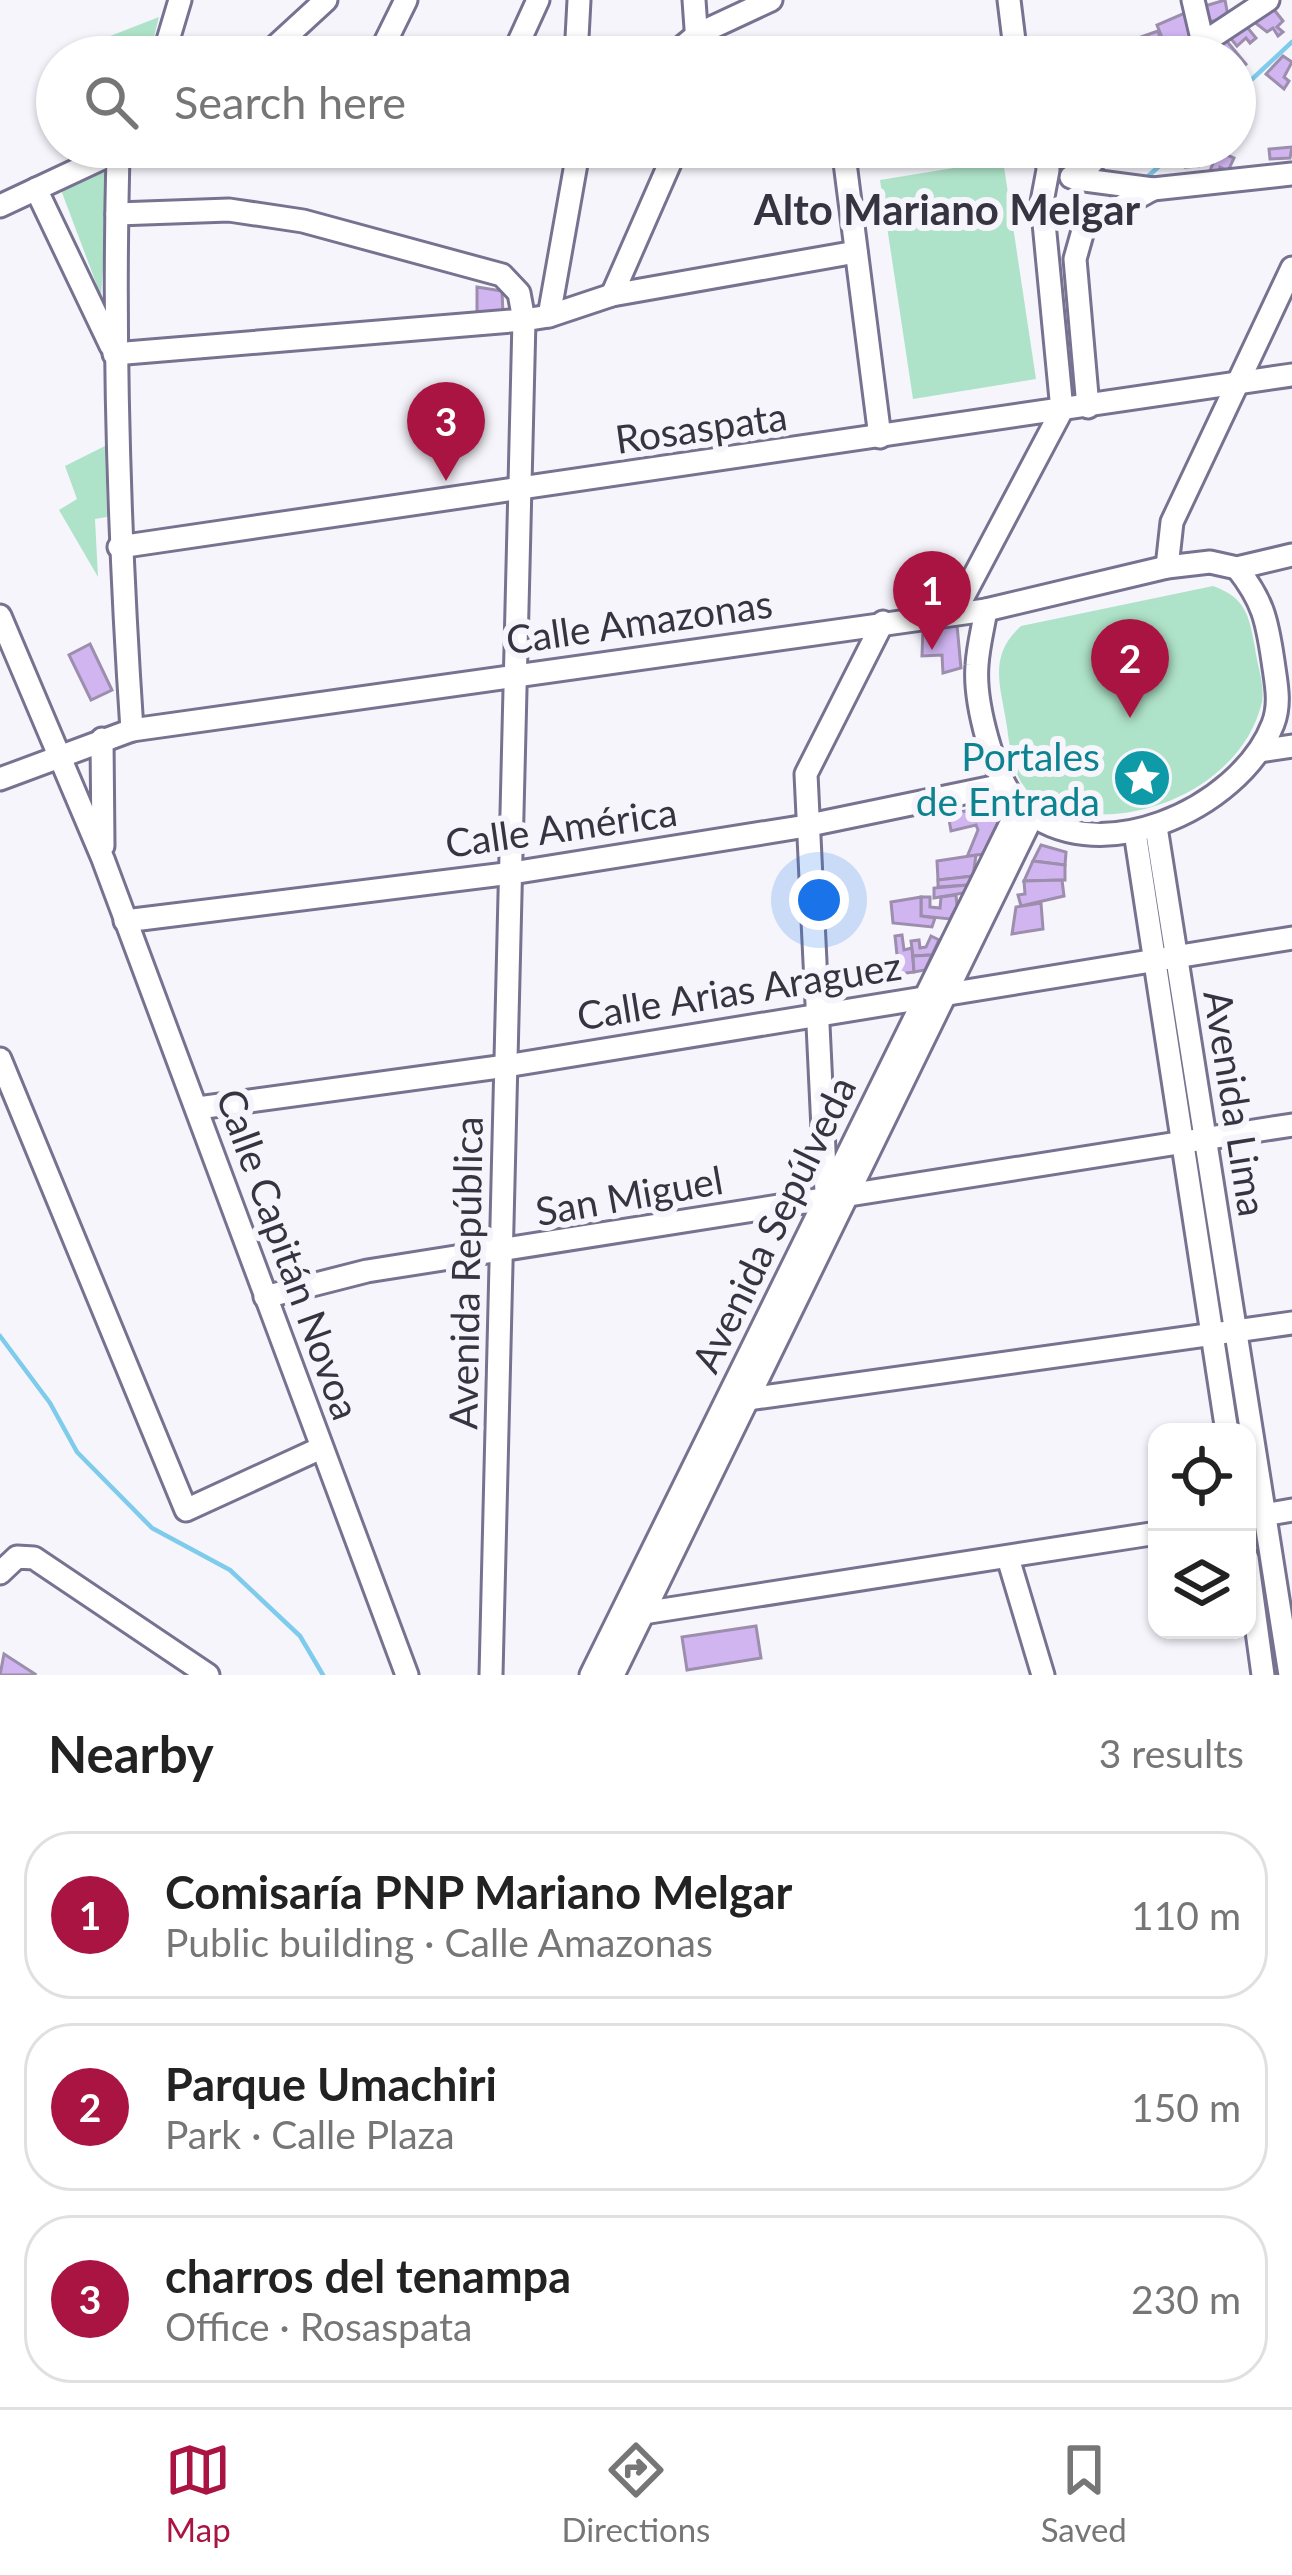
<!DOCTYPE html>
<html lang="en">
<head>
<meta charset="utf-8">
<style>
  :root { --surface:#fff; --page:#f2f2f2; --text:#222; --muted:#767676; --line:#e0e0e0; --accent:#aa1442 }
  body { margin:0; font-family:Lato,sans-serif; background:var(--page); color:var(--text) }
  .controls { position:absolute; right:36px; bottom:36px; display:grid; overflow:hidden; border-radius:24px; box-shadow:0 3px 9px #0004 }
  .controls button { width:108px; height:108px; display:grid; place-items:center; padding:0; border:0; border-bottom:3px solid var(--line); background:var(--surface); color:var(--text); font:60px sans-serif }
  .you { position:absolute; left:819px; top:900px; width:42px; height:42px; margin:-30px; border:9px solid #fff; border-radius:50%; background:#1a73e8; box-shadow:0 0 0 18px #1a73e833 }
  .badge { display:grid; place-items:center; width:78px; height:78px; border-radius:50%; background:var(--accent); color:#fff; font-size:39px; font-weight:700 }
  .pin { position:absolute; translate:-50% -99px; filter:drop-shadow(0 3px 6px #0008) }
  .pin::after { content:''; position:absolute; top:63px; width:42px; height:36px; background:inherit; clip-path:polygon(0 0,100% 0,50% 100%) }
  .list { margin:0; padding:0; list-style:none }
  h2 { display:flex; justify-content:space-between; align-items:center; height:156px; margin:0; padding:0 48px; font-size:51px }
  h2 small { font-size:39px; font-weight:400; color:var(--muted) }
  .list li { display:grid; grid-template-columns:78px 1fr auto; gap:36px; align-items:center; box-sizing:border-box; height:168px; margin:0 24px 24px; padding:0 24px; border:3px solid var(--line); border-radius:48px }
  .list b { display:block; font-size:45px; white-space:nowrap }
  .list p { margin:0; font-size:39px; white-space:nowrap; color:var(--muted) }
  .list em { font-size:39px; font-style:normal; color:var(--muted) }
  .icon { flex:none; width:66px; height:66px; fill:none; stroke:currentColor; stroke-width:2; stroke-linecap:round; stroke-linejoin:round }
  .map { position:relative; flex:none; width:1292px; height:1675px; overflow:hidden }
  .search { position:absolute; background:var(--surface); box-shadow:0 3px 9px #0004; left:36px; right:36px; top:36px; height:132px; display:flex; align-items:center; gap:30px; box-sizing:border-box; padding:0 42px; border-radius:66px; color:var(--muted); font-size:45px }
  .sheet { height:732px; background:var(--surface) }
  nav { display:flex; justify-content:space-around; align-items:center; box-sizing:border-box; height:168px; border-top:3px solid var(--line); background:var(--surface); font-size:33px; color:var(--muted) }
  nav a { display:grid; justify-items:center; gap:6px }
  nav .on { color:var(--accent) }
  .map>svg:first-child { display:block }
  .green { fill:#afe3c9 }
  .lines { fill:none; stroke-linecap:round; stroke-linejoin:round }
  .stream { stroke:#7fcbeb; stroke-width:4.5 }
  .building { fill:#d0b5f1; stroke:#9c8eac; stroke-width:3 }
  .minor-casing { stroke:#767290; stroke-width:27 }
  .minor { stroke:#fff; stroke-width:21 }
  .labels { text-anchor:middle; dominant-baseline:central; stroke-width:12; stroke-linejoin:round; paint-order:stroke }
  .street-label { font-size:39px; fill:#363441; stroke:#f6f5fc }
  .culture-label { font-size:39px; fill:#0d838f; stroke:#f6f5fc; text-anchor:end }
  .neighbourhood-label { font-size:42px; font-weight:bold; fill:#363441; stroke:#f6f5fc }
</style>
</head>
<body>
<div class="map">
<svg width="1292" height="1675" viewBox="0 0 1292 1675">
  <rect width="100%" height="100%" fill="#f6f5fc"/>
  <g class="green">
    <path d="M159,17l-10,40h-33l-11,-19z"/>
    <path d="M1003,160l33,219 -123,20 -33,-219z"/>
    <path d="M110,170l-9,126 -40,-106z"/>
    <path d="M105,446l2,71 -12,2 3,58 -39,-67 18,-11 -12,-33z"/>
    <path d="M1213,586c33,12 36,29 42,62 2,16 10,38 7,54 -17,73 -101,117 -170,112 -20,-1 -45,-6 -60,-19 -19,-16 -22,-45 -25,-68 -6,-41 -20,-70 14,-101z"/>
  </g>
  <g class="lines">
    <g class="stream">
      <path d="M1235,95l57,-53"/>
      <path d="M1144,180l36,-33"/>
      <path d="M0,1336l50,67 27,49 75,76 78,42 70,66 23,39"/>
    </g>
  </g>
  <g class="building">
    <path d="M1225,0l3,16 -17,6 -6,-16z"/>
    <path d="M1272,7l11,14 -6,6 6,5 -5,4 -5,-8 -6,4 -14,-11z"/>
    <path d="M1187,12l7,33 -27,5 -10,-25z"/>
    <path d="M1242,21l14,17 -6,5 -4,-5 -9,8 -10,-12z"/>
    <path d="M1158,31l8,26h-19l7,-11 -9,3 -4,-12z"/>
    <path d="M1225,39l21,25 -11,10v-17h-7l-10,-12z"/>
    <path d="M1283,56l9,6 -8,15 5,4 -5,8 -18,-15z"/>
    <path d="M1194,147h14l-9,19 -13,1z"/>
    <path d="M1220,147l10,2 -3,6 7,3 -6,13 -8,-4 -3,9 -8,-3z"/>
    <path d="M1292,147l-2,11 -20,1 -1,-10z"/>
    <path d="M477,287l25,4 1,23 -26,1z"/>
    <path d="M957,625l4,43 -18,5 -1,-18 -20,1 1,-27z"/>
    <path d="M90,644l22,46 -21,10 -22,-45z"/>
    <path d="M994,806l8,8 -19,40 -16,3 11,-27 -2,-5 -25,6 -3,-17z"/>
    <path d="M1041,845l25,7 -1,13 -32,-4z"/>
    <path d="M976,855l-3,21 -35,4 -1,-19z"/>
    <path d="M1033,861l32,4v15l-41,1z"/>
    <path d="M973,876l-5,9 -30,2v-7z"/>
    <path d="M1062,880l2,16 -43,10 -3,-11 7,-1 -1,-13z"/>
    <path d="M968,885l-4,8 -30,5v-10z"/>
    <path d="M956,895l1,11 -7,13 -29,-3v-19h9v10l10,1 1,-11z"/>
    <path d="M921,897v19l14,2 -3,9 -39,-4 -2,-21z"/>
    <path d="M1041,903l2,26 -31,5 4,-27z"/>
    <path d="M902,935l2,15 8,-2 2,24 -15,2 -4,-38z"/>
    <path d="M931,936l8,4 -7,15 -19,1 -2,-15 8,-1 1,8 6,-1z"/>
    <path d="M932,955l-7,15 -11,2 -1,-16z"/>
    <path d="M756,1626l5,32 -74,12 -5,-33z"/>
    <path d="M4,1654l31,20 -1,1h-34z"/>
  </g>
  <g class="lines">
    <g class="minor-casing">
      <g id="minor">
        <path d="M694,0l4,57"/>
        <path d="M1009,0l7,57"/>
        <path d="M1193,0l10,43"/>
        <path d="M163,57l17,-57"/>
        <path d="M264,57l62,-57"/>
        <path d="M378,57l28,-57"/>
        <path d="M512,57l26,-57"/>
        <path d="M576,57l3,-57"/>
        <path d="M670,57l28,-23 73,-34"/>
        <path d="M1189,57l14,-14 65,-43"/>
        <path d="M843,147l37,290"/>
        <path d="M118,154c-5,193 1,384 14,576"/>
        <path d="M1071,177l6,2 29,-32"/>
        <path d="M1077,179l76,10 139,-15"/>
        <path d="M36,189l75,157"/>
        <path d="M0,206l124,-58"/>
        <path d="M117,214l112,-4 74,11 199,54 17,18 5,27 -33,1355"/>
        <path d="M612,295l65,-148"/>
        <path d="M549,316l30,-169"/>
        <path d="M114,354l410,-34 25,-4 63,-21 244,-43"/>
        <path d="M1088,407l-13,-148 9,-32 69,-38"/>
        <path d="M119,547l1173,-172"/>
        <path d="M1167,567l5,-45 120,-254"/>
        <path d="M986,610c-3,18 -8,37 -9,55 -3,36 16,113 41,138 74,73 222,7 255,-79 8,-21 3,-41 0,-63 -6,-41 -10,-60 -36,-93"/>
        <path d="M954,614l108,-204 -20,-208 6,-32 -2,-23"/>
        <path d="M0,616l103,243 304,816"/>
        <path d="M102,739l1,107"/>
        <path d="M1260,751l32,-5"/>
        <path d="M0,779l132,-49 854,-120 181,-43 43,-5 27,6 55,-13"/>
        <path d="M1156,827l134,848"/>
        <path d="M1135,832l92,600"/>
        <path d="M125,921l387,-48 288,-46 203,-42"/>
        <path d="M0,1059l186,451 135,-62"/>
        <path d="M198,1108l308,-42 786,-128"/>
        <path d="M826,1192l-20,-418 77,-152"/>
        <path d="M265,1297l102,-26 925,-146"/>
        <path d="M742,1397l6,2 544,-76"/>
        <path d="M1247,1518l45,-8"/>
        <path d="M1008,1558l35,117"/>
        <path d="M1247,1558l16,117"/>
        <path d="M0,1573l17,-16 17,1 174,117"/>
        <path d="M636,1610l7,3 514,-80"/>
        <path d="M591,1675l429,-870"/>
        <path d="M613,1675l420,-860"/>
      </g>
    </g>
    <use href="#minor" class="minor"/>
  </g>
  <defs>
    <g id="sight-disc" transform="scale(3)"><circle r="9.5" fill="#0f9aa8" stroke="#f6f5fc"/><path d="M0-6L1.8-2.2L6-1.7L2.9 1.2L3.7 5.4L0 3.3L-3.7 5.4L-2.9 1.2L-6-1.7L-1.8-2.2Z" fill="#fff"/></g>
  </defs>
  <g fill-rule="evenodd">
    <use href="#sight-disc" x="1142" y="778"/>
  </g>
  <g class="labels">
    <g class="street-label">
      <text transform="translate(701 427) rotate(-8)">Rosaspata</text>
      <text transform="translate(639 621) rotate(-8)">Calle Amazonas</text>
      <text transform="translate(561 827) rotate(-8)">Calle América</text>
      <text transform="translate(739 990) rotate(-9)">Calle Arias Araguez</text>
      <text transform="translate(1236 1103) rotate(81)">Avenida Lima</text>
      <text transform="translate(629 1195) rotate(-10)">San Miguel</text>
      <text transform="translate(773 1224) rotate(-64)">Avenida Sepúlveda</text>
      <text transform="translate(289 1254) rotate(70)">Calle Capitán Novoa</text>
      <text transform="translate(465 1273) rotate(-89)">Avenida República</text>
    </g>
    <g class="culture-label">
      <text x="1100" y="756">Portales<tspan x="1100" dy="45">de Entrada</tspan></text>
    </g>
    <g class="neighbourhood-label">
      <text x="947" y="209">Alto Mariano Melgar</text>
    </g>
  </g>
</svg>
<div class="controls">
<button><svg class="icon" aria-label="locate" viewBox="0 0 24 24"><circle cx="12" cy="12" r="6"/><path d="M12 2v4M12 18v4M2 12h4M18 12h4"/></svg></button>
<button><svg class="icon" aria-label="layers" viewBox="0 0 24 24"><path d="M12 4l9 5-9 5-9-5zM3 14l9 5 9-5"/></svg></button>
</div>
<div class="you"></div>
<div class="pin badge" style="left:932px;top:650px">1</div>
<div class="pin badge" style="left:1130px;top:718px">2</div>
<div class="pin badge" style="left:446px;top:481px">3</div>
<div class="search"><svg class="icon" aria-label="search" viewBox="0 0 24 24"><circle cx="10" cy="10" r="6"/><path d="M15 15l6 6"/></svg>Search here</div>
</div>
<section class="sheet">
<h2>Nearby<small>3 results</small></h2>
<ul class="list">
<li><span class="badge">1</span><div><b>Comisaría PNP Mariano Melgar</b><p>Public building · Calle Amazonas</p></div><em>110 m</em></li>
<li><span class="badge">2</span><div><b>Parque Umachiri</b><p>Park · Calle Plaza</p></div><em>150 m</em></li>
<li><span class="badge">3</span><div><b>charros del tenampa</b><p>Office · Rosaspata</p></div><em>230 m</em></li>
</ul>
</section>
<nav>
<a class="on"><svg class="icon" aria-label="map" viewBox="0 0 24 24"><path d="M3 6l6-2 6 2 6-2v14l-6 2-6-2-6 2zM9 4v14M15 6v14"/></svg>Map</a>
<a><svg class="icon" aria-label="directions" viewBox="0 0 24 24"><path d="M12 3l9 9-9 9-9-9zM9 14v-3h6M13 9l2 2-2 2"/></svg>Directions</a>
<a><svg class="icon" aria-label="saved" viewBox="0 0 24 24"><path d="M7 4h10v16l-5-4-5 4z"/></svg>Saved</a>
</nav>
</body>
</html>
